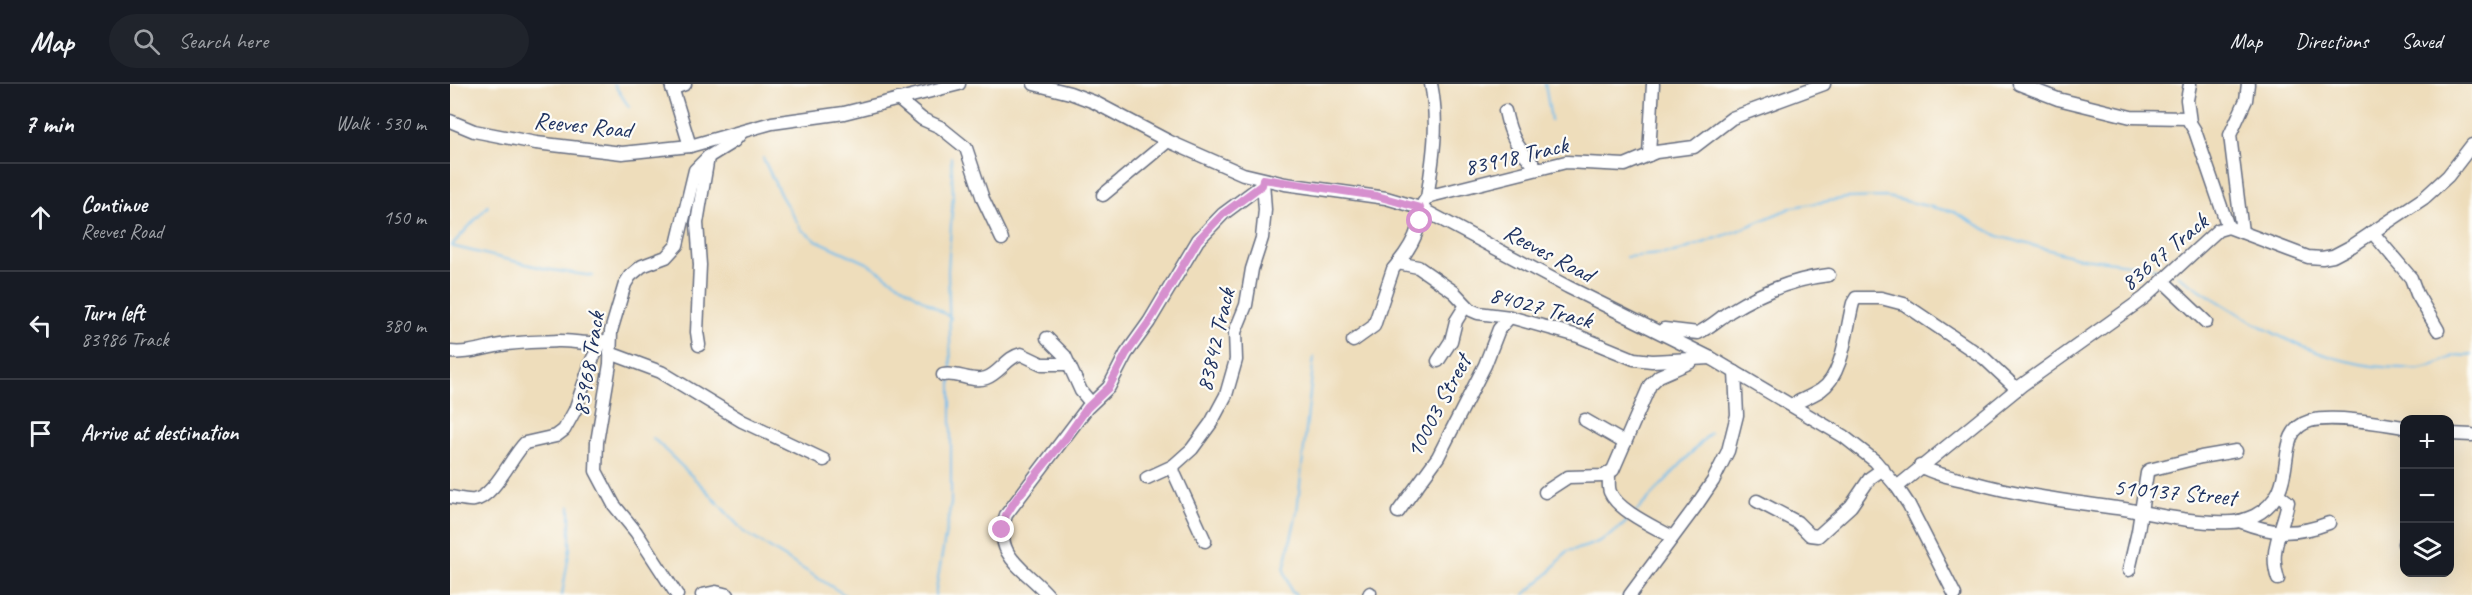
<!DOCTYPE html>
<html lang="en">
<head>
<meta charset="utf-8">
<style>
  :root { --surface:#171b24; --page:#20242c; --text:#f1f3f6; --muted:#9ea1a6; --line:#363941 }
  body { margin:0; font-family:Caveat,sans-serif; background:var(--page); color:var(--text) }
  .controls { position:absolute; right:18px; bottom:18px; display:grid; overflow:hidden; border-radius:12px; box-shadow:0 6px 24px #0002 }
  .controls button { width:54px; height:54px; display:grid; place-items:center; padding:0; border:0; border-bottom:2px solid var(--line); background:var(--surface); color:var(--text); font:30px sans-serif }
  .stop { position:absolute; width:18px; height:18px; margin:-14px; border:4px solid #d690ce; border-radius:50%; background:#fff }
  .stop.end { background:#d690ce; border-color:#fff; box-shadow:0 2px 6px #0008 }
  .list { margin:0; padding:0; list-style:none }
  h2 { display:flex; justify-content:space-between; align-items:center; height:78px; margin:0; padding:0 24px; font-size:26px }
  h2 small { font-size:20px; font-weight:400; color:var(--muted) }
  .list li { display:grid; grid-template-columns:39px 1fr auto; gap:18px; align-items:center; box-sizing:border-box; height:108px; padding:0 24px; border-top:2px solid var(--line) }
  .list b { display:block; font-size:22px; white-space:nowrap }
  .list p { margin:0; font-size:20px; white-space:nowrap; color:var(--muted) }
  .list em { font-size:20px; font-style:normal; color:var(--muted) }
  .icon { flex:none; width:33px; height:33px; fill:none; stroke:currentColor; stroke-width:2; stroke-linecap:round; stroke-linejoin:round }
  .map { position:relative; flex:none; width:2022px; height:511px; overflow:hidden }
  header { display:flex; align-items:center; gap:36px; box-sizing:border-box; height:84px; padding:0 30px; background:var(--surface); border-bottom:2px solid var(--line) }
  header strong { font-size:28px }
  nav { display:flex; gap:33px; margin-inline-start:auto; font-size:21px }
  .search { width:420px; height:54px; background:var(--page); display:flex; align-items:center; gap:15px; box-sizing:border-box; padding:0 21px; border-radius:33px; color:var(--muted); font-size:22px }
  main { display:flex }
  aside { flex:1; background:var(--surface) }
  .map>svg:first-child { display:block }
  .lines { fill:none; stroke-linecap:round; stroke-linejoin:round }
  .stream { stroke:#73bdec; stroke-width:2 }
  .minor-casing { stroke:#656c7f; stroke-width:15 }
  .minor { stroke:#fff; stroke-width:12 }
  .route { stroke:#d690ce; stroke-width:8 }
  .labels { text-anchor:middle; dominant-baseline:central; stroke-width:4.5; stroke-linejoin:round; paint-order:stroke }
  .street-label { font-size:24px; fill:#1b2f5e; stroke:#fdfcf7 }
</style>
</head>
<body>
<header>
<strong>Map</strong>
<div class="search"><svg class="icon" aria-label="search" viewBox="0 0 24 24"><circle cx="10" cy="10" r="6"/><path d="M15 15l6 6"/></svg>Search here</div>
<nav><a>Map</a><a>Directions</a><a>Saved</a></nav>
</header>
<main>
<aside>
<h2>7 min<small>Walk · 530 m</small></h2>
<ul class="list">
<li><svg class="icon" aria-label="ahead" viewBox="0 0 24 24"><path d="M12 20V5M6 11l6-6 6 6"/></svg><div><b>Continue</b><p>Reeves Road</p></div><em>150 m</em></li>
<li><svg class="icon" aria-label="left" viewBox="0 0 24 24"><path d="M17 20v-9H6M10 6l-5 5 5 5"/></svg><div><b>Turn left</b><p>83986 Track</p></div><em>380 m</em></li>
<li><svg class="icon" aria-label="arrive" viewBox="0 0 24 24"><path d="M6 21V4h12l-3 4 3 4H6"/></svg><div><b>Arrive at destination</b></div></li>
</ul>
</aside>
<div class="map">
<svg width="2022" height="511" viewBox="0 0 2022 511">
  <rect width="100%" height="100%" fill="#fdfcf7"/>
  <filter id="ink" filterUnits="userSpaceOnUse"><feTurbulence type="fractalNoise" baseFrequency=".0167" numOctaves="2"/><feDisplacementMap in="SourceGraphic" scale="12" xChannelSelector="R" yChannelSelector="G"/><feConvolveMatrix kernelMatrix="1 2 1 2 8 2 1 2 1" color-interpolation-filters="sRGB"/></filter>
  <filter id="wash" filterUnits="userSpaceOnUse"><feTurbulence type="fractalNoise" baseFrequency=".008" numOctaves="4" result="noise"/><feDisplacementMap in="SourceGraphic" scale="24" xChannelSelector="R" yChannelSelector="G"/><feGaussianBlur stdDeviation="1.35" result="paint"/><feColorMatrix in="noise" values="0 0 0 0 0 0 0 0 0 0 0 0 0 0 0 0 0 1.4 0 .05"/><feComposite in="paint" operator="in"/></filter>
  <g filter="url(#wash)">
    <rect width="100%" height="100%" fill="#edb"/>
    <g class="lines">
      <g class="stream">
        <path d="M164,0l15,23"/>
        <path d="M1095,0l6,36"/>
        <path d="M313,74l18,38 21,34 14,10 51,23 84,55"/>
        <path d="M1,162l100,24 42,6"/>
        <path d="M1,162l37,-40"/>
        <path d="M1176,173l48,-4 63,-22 56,-24 54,-9 40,-1 67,15 44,24 77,21 69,9 20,5"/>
        <path d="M1727,191c69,44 140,93 225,93 6,0 13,2 18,1 12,-1 24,-8 34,-13 5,-2 12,1 18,-1"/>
        <path d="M501,286l-3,-99 5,-77 -2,-37"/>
        <path d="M203,354l52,51 39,43 101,63"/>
        <path d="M1186,428l74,-79"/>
        <path d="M112,511l8,-47v-42"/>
        <path d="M485,511l16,-92v-125"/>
        <path d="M846,511l-5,-4 -7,-21 13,-58 17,-156"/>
        <path d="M1074,511l25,-22 18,-22c25,-4 46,-14 63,-33"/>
      </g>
    </g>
  </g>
  <g filter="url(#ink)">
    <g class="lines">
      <g class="minor-casing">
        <g id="minor">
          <path d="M221,0l19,62"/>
          <path d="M584,0l36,9 24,9 74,39 75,33 42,10 101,14 34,10 148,79 143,71 132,78 32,25 22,26 12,18 46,90"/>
          <path d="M1569,0l39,15 73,18 56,1 8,13 33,96"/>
          <path d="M1740,0l-3,16 3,22"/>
          <path d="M222,5l13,-5"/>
          <path d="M448,15l24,20 18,8 26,21 17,51 19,40"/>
          <path d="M1055,27c6,28 13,37 32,57"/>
          <path d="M0,37l24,10 62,12 86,10 68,-7 82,-23 72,-10 115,-29"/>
          <path d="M1199,71l4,-71"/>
          <path d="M653,111l65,-54"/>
          <path d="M977,114c6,-39 12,-75 4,-114"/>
          <path d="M1792,148l-12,-97 16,-35 2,-16"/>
          <path d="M1922,148l39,46 6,16 21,36"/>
          <path d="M1713,197l43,41"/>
          <path d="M1214,245l34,4c11,-5 21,-14 31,-21 32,-20 63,-33 100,-37"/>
          <path d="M597,254l18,18 16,35 10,12"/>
          <path d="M903,257l21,-15 19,-57 5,-6"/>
          <path d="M249,261l-2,-13 3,-67 -3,-42 11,-66"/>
          <path d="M0,268c19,2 33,-4 51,-7 18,-3 37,-3 56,-4 15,-1 38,6 50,-1"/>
          <path d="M160,269l51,19 81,49 82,39"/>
          <path d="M1261,274l-59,3 -18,-2 -56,-23 -68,-19 -32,-4 -7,-3 -17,-18 -36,-25 -20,-4c9,-11 16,-22 20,-35 3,-12 0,-24 12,-32l136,-34 59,3 31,-13 38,-5 38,-29 92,-34"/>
          <path d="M988,277l13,-20 5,-20 10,-16"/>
          <path d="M493,291c15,-3 29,8 43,3 14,-5 21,-21 35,-24l21,10h26"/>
          <path d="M1342,321c9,-5 20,-9 29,-15 23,-16 25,-62 32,-87l3,-5h25l23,6 80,54 33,31"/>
          <path d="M1135,336l40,23"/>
          <path d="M2000,350l22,1"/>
          <path d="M723,382l1,7 31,68"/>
          <path d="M1470,382c16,9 35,12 52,16 50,14 101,20 152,27 34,6 73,15 108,13 7,0 15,-3 22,-6 51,-26 15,-83 56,-95 23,-6 70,2 94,6"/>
          <path d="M1159,389c0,6 -1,14 1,19 8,19 45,35 62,45"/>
          <path d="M697,394l26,-12 19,-17 19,-26 15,-28 10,-35 -1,-28 11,-27 6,-36 10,-31 3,-28 -2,-29"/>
          <path d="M1447,403l125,-102 122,-87 74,-68 10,-3 80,30 14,1 11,-2 19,-10 72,-48 24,-22 24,-31"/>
          <path d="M1095,408l23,-15 36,-1 9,-6 37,-85 9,-9 32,-14"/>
          <path d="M0,413c8,1 16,4 24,3 20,-3 37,-43 51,-57l31,-7 8,-6 11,-20 17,-50 9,-17"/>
          <path d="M1307,417l40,21 13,13 8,1 33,-30 19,-28 13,-9"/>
          <path d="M948,428l40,-55 47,-92 14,-36 11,-12"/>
          <path d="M1789,437c33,13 56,15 90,2"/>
          <path d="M1954,460v-1"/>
          <path d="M1679,486l9,-39 9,-58 2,-3 52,-13 35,-6"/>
          <path d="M1828,495c-10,-29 5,-50 10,-77l-10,-8"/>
          <path d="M227,511l-41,-63 -22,-27 -18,-34 1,-29 13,-78 1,-33 14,-47 5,-8 12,-10 24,-9 11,-12 18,-75 13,-13 26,-16 7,-8"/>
          <path d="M252,511l14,-3 12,3"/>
          <path d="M598,511c-22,-26 -56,-38 -42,-80l81,-107 22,-21 17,-33 23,-32 49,-82 25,-26 39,-29"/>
          <path d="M919,511l1,-2"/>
          <path d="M1180,511l66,-89 17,-25 15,-30 9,-36 -2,-43"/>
        </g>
      </g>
      <use href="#minor" class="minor"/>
    </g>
  </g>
  <g class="lines" filter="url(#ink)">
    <path class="route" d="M552,446l4,-15 11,-17 49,-60 21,-30 22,-21 17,-33 23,-32 49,-82 25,-26 39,-29 1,-6 114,17 43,12v13"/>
  </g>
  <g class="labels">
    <g class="street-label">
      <text transform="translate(133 41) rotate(6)">Reeves Road</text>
      <text transform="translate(1066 72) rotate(-13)">83918 Track</text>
      <text transform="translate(1714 168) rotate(-40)">83697 Track</text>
      <text transform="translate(1099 169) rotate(28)">Reeves Road</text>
      <text transform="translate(1091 223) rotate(15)">84027 Track</text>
      <text transform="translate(765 256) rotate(-77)">83842 Track</text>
      <text transform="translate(138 280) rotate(-81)">83968 Track</text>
      <text transform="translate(988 322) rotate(-62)">10003 Street</text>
      <text transform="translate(1725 408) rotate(5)">510137 Street</text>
    </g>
  </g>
</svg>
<div class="controls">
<button>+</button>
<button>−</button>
<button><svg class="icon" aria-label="layers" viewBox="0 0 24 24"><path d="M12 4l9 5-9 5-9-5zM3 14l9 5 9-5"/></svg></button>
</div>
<div class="stop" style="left:970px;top:137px"></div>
<div class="stop end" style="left:552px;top:446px"></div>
</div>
</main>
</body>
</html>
